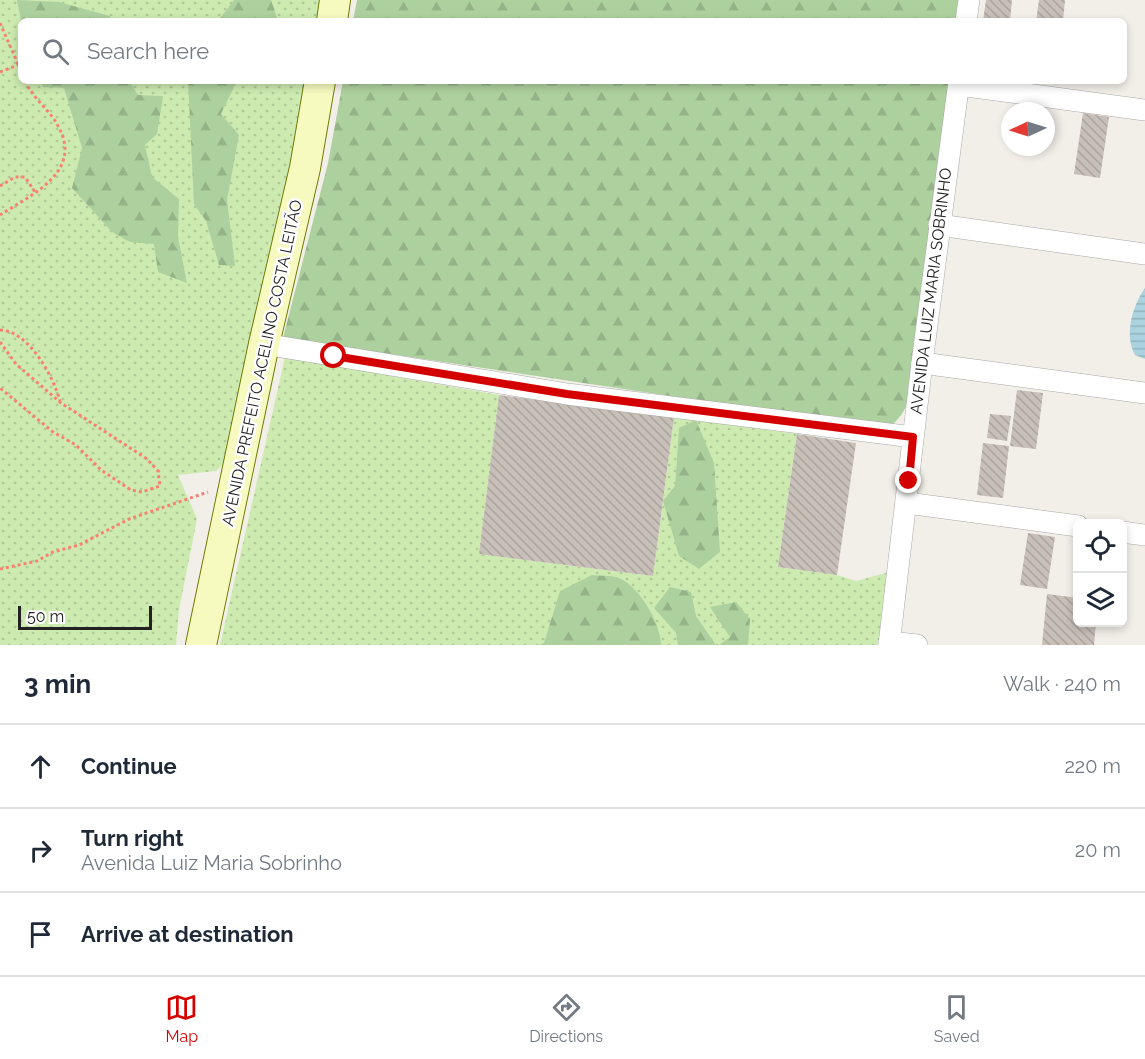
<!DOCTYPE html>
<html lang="en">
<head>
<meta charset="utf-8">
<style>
  :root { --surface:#fff; --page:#f2f2f3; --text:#1f2937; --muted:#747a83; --line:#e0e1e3; --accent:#d40000 }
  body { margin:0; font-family:Raleway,sans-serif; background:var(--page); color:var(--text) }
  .controls { position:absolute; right:18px; bottom:18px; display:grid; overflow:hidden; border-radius:9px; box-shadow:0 3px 9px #0003 }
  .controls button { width:54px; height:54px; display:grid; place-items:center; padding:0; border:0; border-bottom:2px solid var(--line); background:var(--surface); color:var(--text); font:30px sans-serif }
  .compass { position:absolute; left:1001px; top:102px; width:54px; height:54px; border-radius:50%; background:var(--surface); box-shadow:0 3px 9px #0003; rotate:266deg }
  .scale { position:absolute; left:18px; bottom:15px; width:134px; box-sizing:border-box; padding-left:6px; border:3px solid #222; border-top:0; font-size:16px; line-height:21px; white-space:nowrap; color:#222; -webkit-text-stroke:4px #fff; paint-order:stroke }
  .stop { position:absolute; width:18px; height:18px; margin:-14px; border:4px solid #d40000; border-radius:50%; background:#fff }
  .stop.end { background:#d40000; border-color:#fff; box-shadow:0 2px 6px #0008 }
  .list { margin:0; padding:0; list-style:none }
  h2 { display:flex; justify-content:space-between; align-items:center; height:78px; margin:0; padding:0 24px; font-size:26px }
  h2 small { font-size:20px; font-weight:400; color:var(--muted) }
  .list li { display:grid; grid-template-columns:39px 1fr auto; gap:18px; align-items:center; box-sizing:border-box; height:84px; padding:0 24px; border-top:2px solid var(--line) }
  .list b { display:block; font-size:22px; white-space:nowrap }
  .list p { margin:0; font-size:20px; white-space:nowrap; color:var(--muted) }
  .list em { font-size:20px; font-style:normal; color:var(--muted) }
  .icon { flex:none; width:33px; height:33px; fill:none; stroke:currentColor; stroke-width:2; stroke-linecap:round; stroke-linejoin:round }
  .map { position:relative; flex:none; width:1145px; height:645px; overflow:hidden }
  .search { position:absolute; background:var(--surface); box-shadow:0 3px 9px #0003; left:18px; right:18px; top:18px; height:66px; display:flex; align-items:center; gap:15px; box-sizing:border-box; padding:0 21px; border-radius:9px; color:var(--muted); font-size:22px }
  .sheet { height:330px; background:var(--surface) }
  nav { display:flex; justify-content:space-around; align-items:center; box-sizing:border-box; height:84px; border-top:2px solid var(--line); background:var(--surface); font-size:16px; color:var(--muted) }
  nav a { display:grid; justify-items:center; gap:3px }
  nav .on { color:var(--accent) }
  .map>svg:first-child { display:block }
  .grass { fill:url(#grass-dots) }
  .forest { fill:url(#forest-firs) }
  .water { fill:url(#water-rules) }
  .building { fill:url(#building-back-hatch) }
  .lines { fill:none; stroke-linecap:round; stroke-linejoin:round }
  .street-casing { stroke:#a9a9a9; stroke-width:22 }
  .secondary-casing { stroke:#707d05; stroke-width:32 }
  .path { stroke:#fa8072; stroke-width:3; stroke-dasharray:3 3; stroke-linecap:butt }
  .street { stroke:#fff; stroke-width:21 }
  .secondary { stroke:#f7fabf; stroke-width:30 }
  .route { stroke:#d40000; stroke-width:8 }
  .labels { text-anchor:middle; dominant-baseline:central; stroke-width:5; stroke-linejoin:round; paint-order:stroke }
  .street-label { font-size:16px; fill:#222; stroke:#fff }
</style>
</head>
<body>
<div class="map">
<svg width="1145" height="645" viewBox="0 0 1145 645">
  <defs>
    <pattern id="grass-dots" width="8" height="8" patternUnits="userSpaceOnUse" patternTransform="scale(1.5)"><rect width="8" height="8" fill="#cdebb0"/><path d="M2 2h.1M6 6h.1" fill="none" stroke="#b0c997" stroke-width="1.8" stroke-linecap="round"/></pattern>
    <pattern id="forest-firs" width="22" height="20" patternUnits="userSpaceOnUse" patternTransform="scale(1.5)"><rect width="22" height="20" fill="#add19e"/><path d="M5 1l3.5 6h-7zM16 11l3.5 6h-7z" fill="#95b388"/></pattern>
    <pattern id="water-rules" width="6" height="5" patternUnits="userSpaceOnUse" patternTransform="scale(1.5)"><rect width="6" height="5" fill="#aad3df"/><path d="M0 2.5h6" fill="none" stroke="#92b5bf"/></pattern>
    <pattern id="building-back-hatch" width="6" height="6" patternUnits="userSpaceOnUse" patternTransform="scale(1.5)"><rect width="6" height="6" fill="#c7bfb8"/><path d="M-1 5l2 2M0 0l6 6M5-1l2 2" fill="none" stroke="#aba49e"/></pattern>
  </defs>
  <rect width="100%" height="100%" fill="#f2efe9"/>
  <g class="grass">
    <path d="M0,0h332l-3,21h-308v60h296l-79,370 -22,20 -38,4 19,44 -18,91 -3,35h-176z"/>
    <path d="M285,357l214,38 -20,159 174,22 21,-159 123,17 -19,133 59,8 19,6 33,-9 -9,73h-660z"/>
  </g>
  <g class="forest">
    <path d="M17,0l42,2 51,14v5h-89z"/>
    <path d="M234,0h37l7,21h-60z"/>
    <path d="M357,0h602l-2,21h-604z"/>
    <path d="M40,81h89l9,14 25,1 -6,38 -12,11 7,32 27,22 -1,38 9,46 -29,-11 -4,-28 -24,-2 -18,-10 -40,-44 10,-40 -18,-60 -21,-1z"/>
    <path d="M188,81h49l-16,33 18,21 -12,65 8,66 -16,-1 -13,-44 -12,-17z"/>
    <path d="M343,81h606l-40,301c1,20 -3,30 -17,43l-181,-23 -428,-64 45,-175z"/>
    <path d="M696,420l18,43 6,89 -21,17 -20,-13 -16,-55 12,-15 4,-58z"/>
    <path d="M592,575c8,1 22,0 29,4 19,9 40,45 40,66h-122l5,-2 16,-52z"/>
    <path d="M670,587l21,5 5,24 20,29h-38l-2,-12 -22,-25z"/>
    <path d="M736,602l14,17 -2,26h-29l11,-8 -20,-30z"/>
  </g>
  <path class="water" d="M1145,288v71l-10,-4c-11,-19 -3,-49 10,-67z"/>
  <g class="building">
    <path d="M986,0h26l-2,21h-27z"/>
    <path d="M1039,0h26l-2,21h-27z"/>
    <path d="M1083,113l26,4 -9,61 -26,-4z"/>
    <path d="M1017,390l26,3 -7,56 -26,-3z"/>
    <path d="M499,395l175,22 -21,159 -174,-22z"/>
    <path d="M990,414l21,2 -4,25 -20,-3z"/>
    <path d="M797,434l59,9 -19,132 -59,-8z"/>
    <path d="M983,443l26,3 -6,52 -26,-3z"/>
    <path d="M1028,533l27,4 -8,52 -27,-4z"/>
    <path d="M1047,594l31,4v24h18l-2,23h-52z"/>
  </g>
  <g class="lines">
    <g class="street-casing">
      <g id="street">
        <path d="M966,21l3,-21"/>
        <path d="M959,85l186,25"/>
        <path d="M939,225l206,29"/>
        <path d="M264,344l303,50 346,43"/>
        <path d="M922,363l223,30"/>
        <path d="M907,503l171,23"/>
        <path d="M1122,532l23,3"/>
        <path d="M889,642l28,3"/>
        <path d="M889,645l33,-282 37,-282"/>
      </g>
    </g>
    <g class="secondary-casing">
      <g id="secondary">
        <path d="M332,21l3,-21"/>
        <path d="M201,645l63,-301 41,-176 15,-87"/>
      </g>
    </g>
    <g class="path">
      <path d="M0,23l21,48"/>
      <path d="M0,72l18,-7"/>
      <path d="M0,186l15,-9h10l10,15"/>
      <path d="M0,215c31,-20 84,-43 58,-89 -8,-16 -24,-26 -33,-45"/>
      <path d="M0,330c29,1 53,46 60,71"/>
      <path d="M0,342l16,22 45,39 86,56 11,12 2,15 -18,6 -11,-2 -30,-20 -25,-25 -23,-13 -53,-44"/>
      <path d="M0,569l37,-8 16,-9 26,-7 50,-26 79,-27"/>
    </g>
    <use href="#street" class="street"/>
    <use href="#secondary" class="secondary"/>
  </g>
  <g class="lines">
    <path class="route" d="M334,356l233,38 346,43 -4,44"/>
  </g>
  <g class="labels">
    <g class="street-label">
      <text transform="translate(931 291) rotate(-83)">AVENIDA LUIZ MARIA SOBRINHO</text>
      <text transform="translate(262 363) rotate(-78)">AVENIDA PREFEITO ACELINO COSTA LEITÃO</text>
    </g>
  </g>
</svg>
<div class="controls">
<button><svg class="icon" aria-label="locate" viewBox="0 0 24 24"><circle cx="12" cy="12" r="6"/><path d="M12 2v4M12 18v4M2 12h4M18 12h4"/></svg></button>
<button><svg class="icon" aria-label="layers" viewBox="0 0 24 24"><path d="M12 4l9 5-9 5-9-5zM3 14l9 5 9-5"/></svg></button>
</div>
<svg class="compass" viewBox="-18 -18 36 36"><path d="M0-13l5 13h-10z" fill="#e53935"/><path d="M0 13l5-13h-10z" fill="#747a83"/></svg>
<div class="scale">50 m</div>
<div class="stop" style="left:334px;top:356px"></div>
<div class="stop end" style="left:909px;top:481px"></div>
<div class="search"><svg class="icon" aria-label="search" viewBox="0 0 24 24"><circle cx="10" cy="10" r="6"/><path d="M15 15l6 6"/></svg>Search here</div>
</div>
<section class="sheet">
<h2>3 min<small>Walk · 240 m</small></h2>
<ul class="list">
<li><svg class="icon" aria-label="ahead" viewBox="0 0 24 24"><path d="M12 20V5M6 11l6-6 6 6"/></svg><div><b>Continue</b></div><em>220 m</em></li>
<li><svg class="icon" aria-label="right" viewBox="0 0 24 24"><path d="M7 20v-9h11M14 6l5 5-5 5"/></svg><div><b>Turn right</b><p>Avenida Luiz Maria Sobrinho</p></div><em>20 m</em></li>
<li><svg class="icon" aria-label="arrive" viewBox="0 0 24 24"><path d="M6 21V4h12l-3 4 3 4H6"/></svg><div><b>Arrive at destination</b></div></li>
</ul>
</section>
<nav>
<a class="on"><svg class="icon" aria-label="map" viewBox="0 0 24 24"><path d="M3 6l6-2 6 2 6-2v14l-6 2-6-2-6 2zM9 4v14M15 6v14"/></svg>Map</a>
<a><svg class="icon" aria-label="directions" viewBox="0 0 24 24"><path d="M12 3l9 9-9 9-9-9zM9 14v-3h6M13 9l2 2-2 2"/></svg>Directions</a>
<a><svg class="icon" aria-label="saved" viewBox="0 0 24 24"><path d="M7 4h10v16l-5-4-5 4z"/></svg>Saved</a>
</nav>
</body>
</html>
